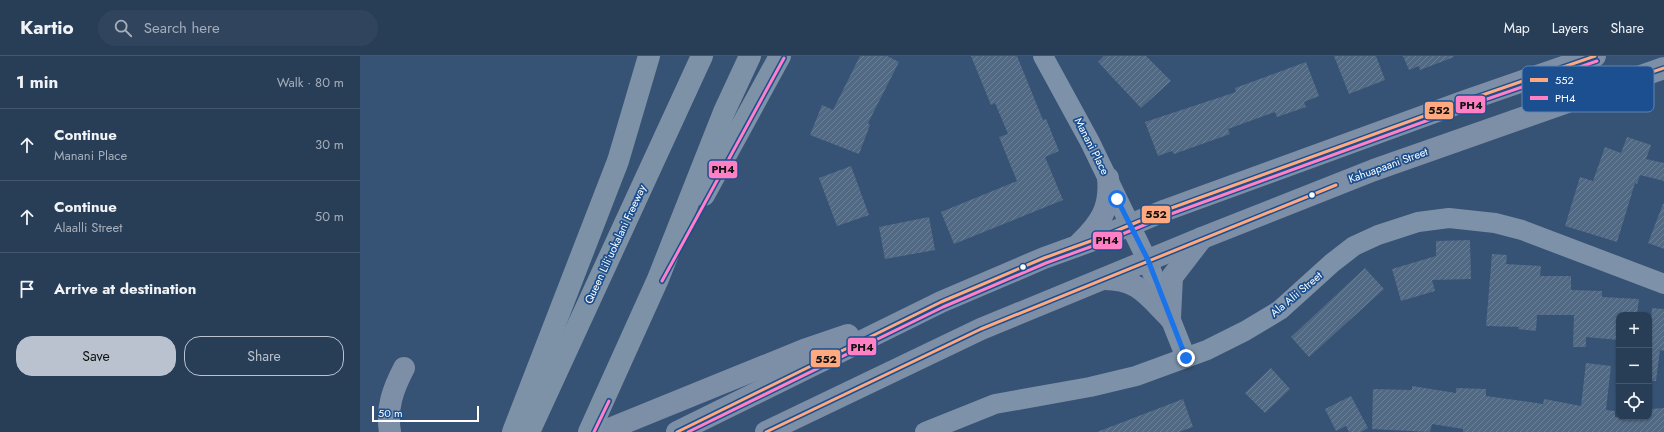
<!DOCTYPE html>
<html lang="en">
<head>
<meta charset="utf-8">
<style>
  :root { --surface:#283e57; --page:#30455d; --text:#f1f3f6; --muted:#a5aeba; --line:#44576d; --accent:#b9c2ce }
  body { margin:0; font-family:Jost,sans-serif; background:var(--page); color:var(--text) }
  .controls { position:absolute; right:12px; bottom:12px; display:grid; overflow:hidden; border-radius:8px; box-shadow:0 1px 3px #0004 }
  .controls button { width:36px; height:36px; display:grid; place-items:center; padding:0; border:0; border-bottom:1px solid var(--line); background:var(--surface); color:var(--text); font:20px sans-serif }
  .scale { position:absolute; left:12px; bottom:10px; width:107px; box-sizing:border-box; padding-left:4px; border:2px solid #fff; border-top:0; font-size:11px; line-height:14px; white-space:nowrap; color:#fff; -webkit-text-stroke:3px #1b4f8f; paint-order:stroke }
  .stop { position:absolute; width:12px; height:12px; margin:-9px; border:3px solid #1a73e8; border-radius:50%; background:#fff }
  .stop.end { background:#1a73e8; border-color:#fff; box-shadow:0 1px 4px #0008 }
  .list { margin:0; padding:0; list-style:none }
  h2 { display:flex; justify-content:space-between; align-items:center; height:52px; margin:0; padding:0 16px; font-size:17px }
  h2 small { font-size:13px; font-weight:400; color:var(--muted) }
  .list li { display:grid; grid-template-columns:26px 1fr auto; gap:12px; align-items:center; box-sizing:border-box; height:72px; padding:0 16px; border-top:1px solid var(--line) }
  .list b { display:block; font-size:15px; white-space:nowrap }
  .list p { margin:0; font-size:13px; white-space:nowrap; color:var(--muted) }
  .list em { font-size:13px; font-style:normal; color:var(--muted) }
  .actions { display:flex; gap:8px; padding:12px 16px }
  .actions a { flex:1; padding:9px 0; border:1px solid var(--accent); border-radius:16px; text-align:center; font-size:14px; color:var(--accent) }
  .actions .main { background:var(--accent); color:#111 }
  .icon { flex:none; width:22px; height:22px; fill:none; stroke:currentColor; stroke-width:2; stroke-linecap:round; stroke-linejoin:round }
  .map { position:relative; flex:none; width:1304px; height:376px; overflow:hidden }
  header { display:flex; align-items:center; gap:24px; box-sizing:border-box; height:56px; padding:0 20px; background:var(--surface); border-bottom:1px solid var(--line) }
  header strong { font-size:19px }
  nav { display:flex; gap:22px; margin-inline-start:auto; font-size:14px }
  .search { width:280px; height:36px; background:var(--page); display:flex; align-items:center; gap:10px; box-sizing:border-box; padding:0 14px; border-radius:22px; color:var(--muted); font-size:15px }
  main { display:flex }
  aside { flex:1; background:var(--surface) }
  .map>svg:first-child { display:block }
  .building { fill:url(#building-hatch) }
  .lines { fill:none; stroke-linecap:round; stroke-linejoin:round }
  .minor { stroke:#7d92a8; stroke-width:20 }
  .major { stroke:#7d8ea7; stroke-width:22 }
  .highway { stroke:#7e92a7; stroke-width:22 }
  .bus-1-casing { stroke:#1b4f8f; stroke-width:6 }
  .bus-2-casing { stroke:#1b4f8f; stroke-width:6 }
  .bus-1 { stroke:#ffa980; stroke-width:3 }
  .bus-2 { stroke:#ff80c5; stroke-width:3 }
  .route { stroke:#1a73e8; stroke-width:5 }
  .bus-dot { fill:#fff; stroke:#1b4f8f; stroke-width:1.5 }
  .labels { text-anchor:middle; dominant-baseline:central; stroke-width:3.5; stroke-linejoin:round; paint-order:stroke }
  .street-label { font-size:11px; fill:#fff; stroke:#1b4f8f }
  .key { fill:#1b4f8f; stroke:#5f84b1; stroke-width:1 }
  .key-label { font-size:11px; fill:#fff }
  .line-badge { stroke:#1b4f8f; stroke-width:1.5 }
  .pale-badge-label { font-size:11px; text-anchor:middle; font-weight:bold; fill:#111 }
</style>
</head>
<body>
<header>
<strong>Kartio</strong>
<div class="search"><svg class="icon" aria-label="search" viewBox="0 0 24 24"><circle cx="10" cy="10" r="6"/><path d="M15 15l6 6"/></svg>Search here</div>
<nav><a>Map</a><a>Layers</a><a>Share</a></nav>
</header>
<main>
<aside>
<h2>1 min<small>Walk · 80 m</small></h2>
<ul class="list">
<li><svg class="icon" aria-label="ahead" viewBox="0 0 24 24"><path d="M12 20V5M6 11l6-6 6 6"/></svg><div><b>Continue</b><p>Manani Place</p></div><em>30 m</em></li>
<li><svg class="icon" aria-label="ahead" viewBox="0 0 24 24"><path d="M12 20V5M6 11l6-6 6 6"/></svg><div><b>Continue</b><p>Alaalli Street</p></div><em>50 m</em></li>
<li><svg class="icon" aria-label="arrive" viewBox="0 0 24 24"><path d="M6 21V4h12l-3 4 3 4H6"/></svg><div><b>Arrive at destination</b></div></li>
</ul>
<div class="actions"><a class="main">Save</a><a>Share</a></div>
</aside>
<div class="map">
<svg width="1304" height="376" viewBox="0 0 1304 376">
  <defs>
    <pattern id="building-hatch" width="6" height="6" patternUnits="userSpaceOnUse"><rect width="6" height="6" fill="#526984"/><path d="M-1 1l2-2M0 6l6-6M5 7l2-2" fill="none" stroke="#6c8096"/></pattern>
  </defs>
  <rect width="100%" height="100%" fill="#365274"/>
  <g class="building">
    <path d="M500,0h27l12,6 -31,61 2,2 -11,29 -49,-19 12,-30 11,5z"/>
    <path d="M611,0h46l26,64 3,-1 13,32 -14,6 18,43 -109,44 -13,-32 76,-31 -18,-44 9,-3 -13,-31 -4,2z"/>
    <path d="M744,0h42l25,25 -30,27 -43,-46z"/>
    <path d="M974,0h42l9,24 -36,14z"/>
    <path d="M1043,0h50l1,1 -34,13 -1,-4 -10,4z"/>
    <path d="M946,6l13,34 -15,6 2,5 -29,10 -2,-5 -47,17 2,5 -56,20 -2,-3 -14,5 -13,-34 91,-30 -1,-4z"/>
    <path d="M1267,81l24,8 -5,14 18,4v18l-24,-6 -3,9 -2,-1 -18,59 -52,-16 15,-49 13,4 12,-34 16,6z"/>
    <path d="M491,110l18,49 -32,11 -18,-48z"/>
    <path d="M1303,148h1v45l-16,-6z"/>
    <path d="M569,161l6,33 -50,9 -6,-32z"/>
    <path d="M1110,184l1,39 -39,1 3,11 -34,10 -9,-32 44,-13v-15z"/>
    <path d="M1132,198l15,1 -1,9 35,2 -1,10h31v14l31,1v6l37,2 -2,16h-18v25l-33,-3v10h-13l1,-32h-37l-1,16 -18,-2 1,-2 -33,-1z"/>
    <path d="M1005,212l19,21 -75,68 -18,-20z"/>
    <path d="M1292,252l12,1v42l-4,-1 -4,31h-7v-38z"/>
    <path d="M1226,307l25,3 -5,44 9,1v6h34v-8l15,-1v24h-201v-3l-31,-5 -2,8 -58,-3 1,-40 39,1v-4l44,7v-5l30,1v7l57,8 1,-5 37,7z"/>
    <path d="M911,312l19,21 -25,24 -20,-20z"/>
    <path d="M991,340l17,32 -7,4h-12l-3,-6 -10,5 -11,-22z"/>
    <path d="M823,343l10,28 -14,5h-82z"/>
  </g>
  <g class="lines">
    <g class="minor">
      <path d="M683,0l47,86 57,118 39,98"/>
      <path d="M565,376l70,-28 95,-17 46,-11 71,-26 38,-19 35,-21 52,-47 22,-17 24,-11 40,-13 31,-4 46,5 27,7 142,54"/>
    </g>
    <g class="major">
      <path d="M720,187c20,-19 31,-35 28,-65"/>
      <path d="M744,223c34,0 43,16 66,39"/>
      <path d="M810,262l2,-41 30,-39"/>
      <path d="M30,376c-4,-24 3,-43 14,-64"/>
      <path d="M242,376l202,-82 44,-15"/>
      <path d="M317,376l264,-130 103,-44 55,-20 67,-28 299,-109 130,-45"/>
      <path d="M406,376l215,-103 221,-91 172,-68 290,-102"/>
    </g>
    <g class="highway">
      <path d="M344,139l76,-139"/>
      <path d="M153,376l105,-271 31,-105"/>
      <path d="M169,376l173,-376"/>
      <path d="M229,376l69,-153 66,-167 26,-56"/>
    </g>
    <g class="bus-1-casing">
      <g id="bus-1">
        <path d="M1193,50l111,-38"/>
        <path d="M317,376l264,-130 103,-44 55,-20 67,-28 299,-109 130,-45"/>
        <path d="M406,376l215,-103 355,-144"/>
      </g>
    </g>
    <g class="bus-2-casing">
      <g id="bus-2">
        <path d="M302,225l122,-223"/>
        <path d="M234,376l15,-31"/>
        <path d="M328,376l255,-125 103,-44 55,-20 67,-28 299,-109 130,-45"/>
      </g>
    </g>
    <use href="#bus-1" class="bus-1"/>
    <use href="#bus-2" class="bus-2"/>
  </g>
  <g class="lines">
    <path class="route" d="M757,143l31,61 38,98"/>
  </g>
  <g class="bus-dot">
    <circle cx="952" cy="139" r="3.5"/>
    <circle cx="663" cy="211" r="3.5"/>
  </g>
  <g class="labels">
    <g class="street-label">
      <text transform="translate(732 90) rotate(63)">Manani Place</text>
      <text transform="translate(1028 109) rotate(-20)">Kahuapaani Street</text>
      <text transform="translate(255 188) rotate(-65)">Queen Liliʻuokalani Freeway</text>
      <text transform="translate(936 238) rotate(-40)">Ala Alii Street</text>
    </g>
  </g>
  <rect x="1162" y="10" width="132" height="46" rx="6" class="key"/>
  <rect x="1170" y="22" width="18" height="4" fill="#ffa980"/>
  <rect x="1170" y="40" width="18" height="4" fill="#ff80c5"/>
  <g class="key-label">
    <text x="1195" y="28">552</text>
    <text x="1195" y="46">PH4</text>
  </g>
  <g class="line-badge">
    <rect x="1095" y="39" width="31" height="19" rx="4" fill="#ff80c5"/>
    <rect x="1064" y="45" width="30" height="19" rx="4" fill="#ffa980"/>
    <rect x="348" y="104" width="30" height="19" rx="4" fill="#ff80c5"/>
    <rect x="781" y="149" width="30" height="19" rx="4" fill="#ffa980"/>
    <rect x="732" y="175" width="31" height="19" rx="4" fill="#ff80c5"/>
    <rect x="487" y="281" width="30" height="19" rx="4" fill="#ff80c5"/>
    <rect x="450" y="293" width="31" height="19" rx="4" fill="#ffa980"/>
  </g>
  <g class="pale-badge-label">
    <text x="1111" y="53">PH4</text>
    <text x="1079" y="58">552</text>
    <text x="363" y="117">PH4</text>
    <text x="796" y="162">552</text>
    <text x="747" y="188">PH4</text>
    <text x="502" y="295">PH4</text>
    <text x="466" y="307">552</text>
  </g>
</svg>
<div class="controls">
<button>+</button>
<button>−</button>
<button><svg class="icon" aria-label="locate" viewBox="0 0 24 24"><circle cx="12" cy="12" r="6"/><path d="M12 2v4M12 18v4M2 12h4M18 12h4"/></svg></button>
</div>
<div class="scale">50 m</div>
<div class="stop" style="left:757px;top:143px"></div>
<div class="stop end" style="left:826px;top:302px"></div>
</div>
</main>
</body>
</html>
